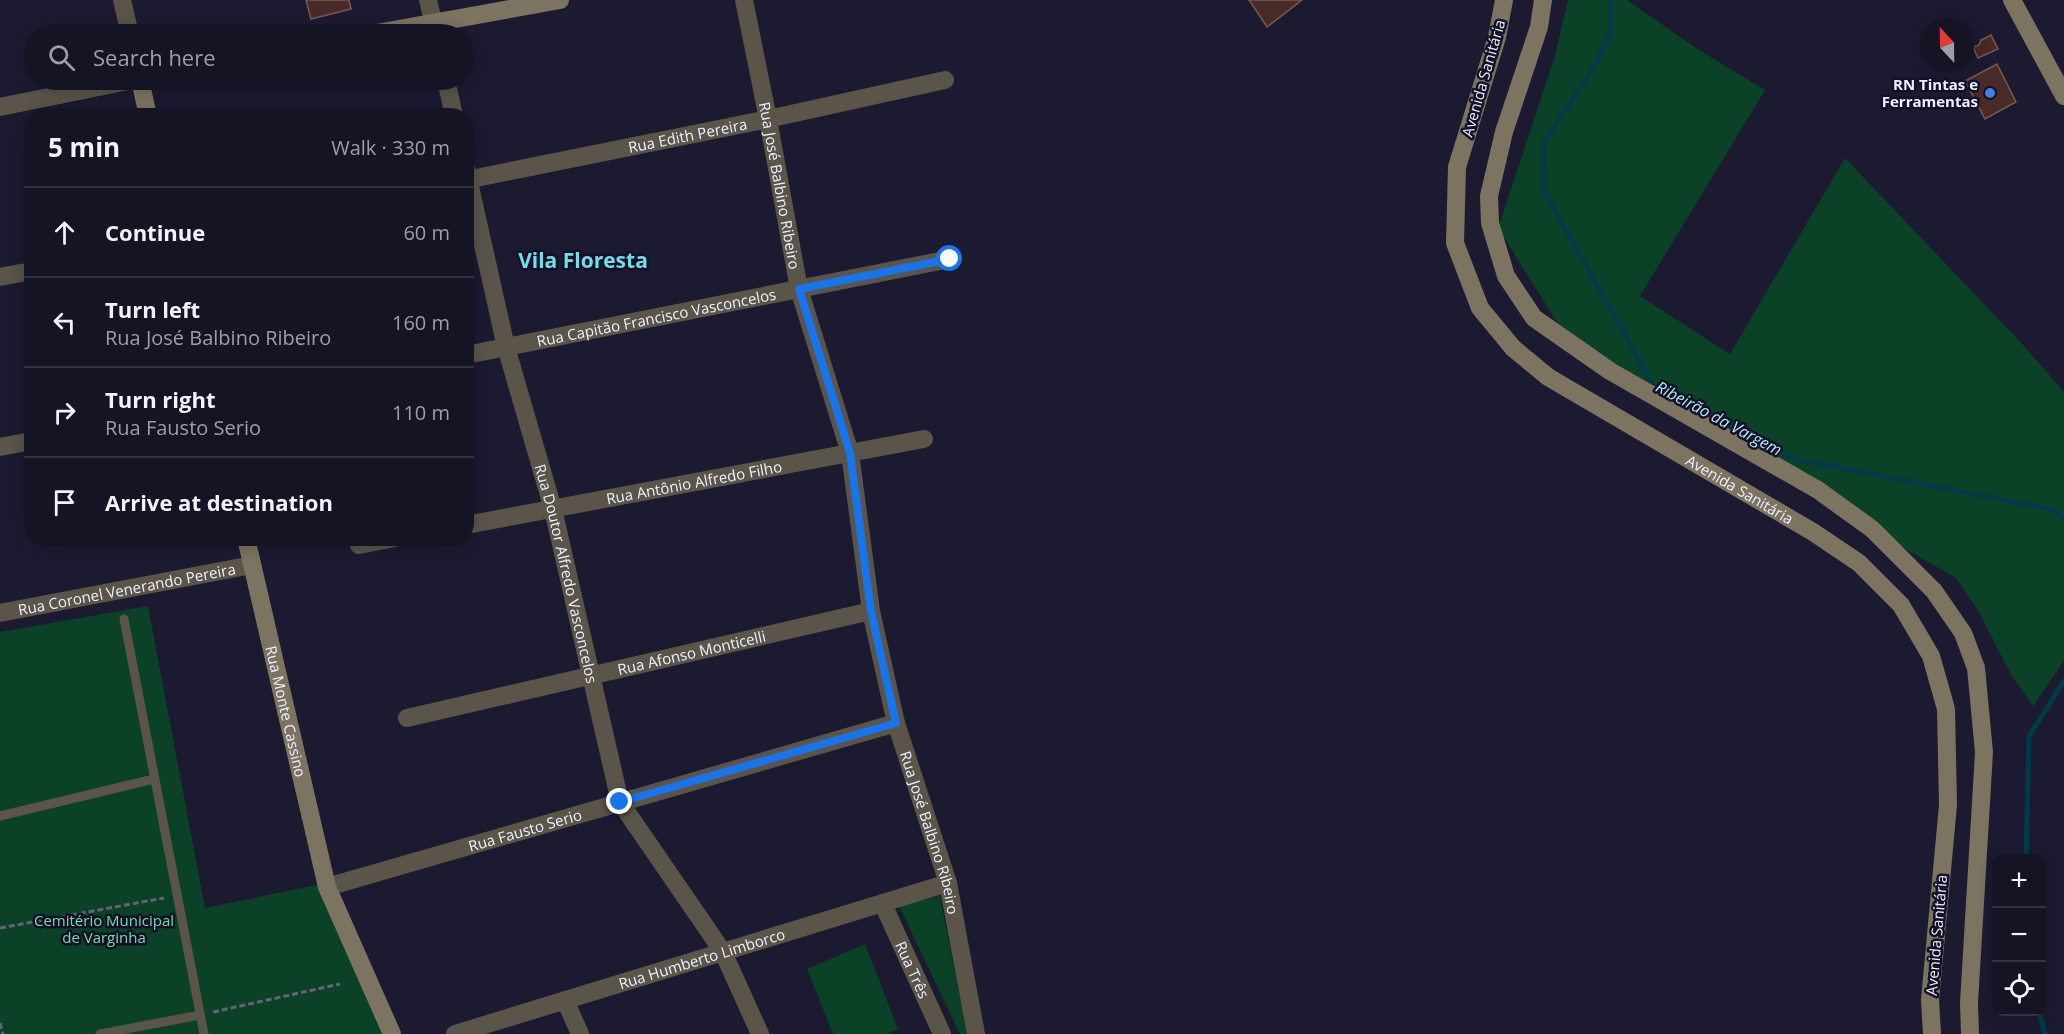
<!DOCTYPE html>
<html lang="en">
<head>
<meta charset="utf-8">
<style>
  :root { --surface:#141425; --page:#212132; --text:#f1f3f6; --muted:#9d9ea7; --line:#333342 }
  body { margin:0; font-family:"Open Sans",sans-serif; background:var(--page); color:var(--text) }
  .controls { position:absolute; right:18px; bottom:18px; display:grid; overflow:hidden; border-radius:12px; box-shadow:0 3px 15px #0003 }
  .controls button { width:54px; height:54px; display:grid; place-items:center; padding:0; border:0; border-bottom:2px solid var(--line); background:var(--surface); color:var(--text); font:30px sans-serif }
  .compass { position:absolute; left:1920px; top:18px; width:54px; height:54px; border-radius:50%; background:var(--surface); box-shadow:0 3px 15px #0003; rotate:338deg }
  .stop { position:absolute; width:18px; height:18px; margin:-14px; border:4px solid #1a73e8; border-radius:50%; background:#fff }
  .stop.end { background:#1a73e8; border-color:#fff; box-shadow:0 2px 6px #0008 }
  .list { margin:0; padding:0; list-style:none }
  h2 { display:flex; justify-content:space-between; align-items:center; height:78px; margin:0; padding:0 24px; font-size:26px }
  h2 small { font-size:20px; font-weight:400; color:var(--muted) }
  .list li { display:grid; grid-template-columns:39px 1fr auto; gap:18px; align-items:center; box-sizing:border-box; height:90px; padding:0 24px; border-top:2px solid var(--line) }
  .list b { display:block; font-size:22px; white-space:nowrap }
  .list p { margin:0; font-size:20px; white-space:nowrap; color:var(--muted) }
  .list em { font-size:20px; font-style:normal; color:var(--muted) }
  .icon { flex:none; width:33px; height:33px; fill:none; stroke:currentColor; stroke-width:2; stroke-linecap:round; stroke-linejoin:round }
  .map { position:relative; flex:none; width:2064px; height:1034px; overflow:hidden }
  .search { position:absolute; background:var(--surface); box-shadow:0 3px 15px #0003; left:24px; top:24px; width:450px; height:66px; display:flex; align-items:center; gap:15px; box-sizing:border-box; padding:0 21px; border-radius:33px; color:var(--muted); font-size:22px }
  .panel { position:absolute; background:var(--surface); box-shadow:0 3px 15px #0003; left:24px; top:108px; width:450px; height:438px; border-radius:24px }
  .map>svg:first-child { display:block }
  .green { fill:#0a4127 }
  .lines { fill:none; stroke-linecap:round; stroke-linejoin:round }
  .stream { stroke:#033a47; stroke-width:5 }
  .building { fill:#482b28; stroke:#785853; stroke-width:1.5 }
  .path { stroke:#646377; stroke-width:3; stroke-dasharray:6 3; stroke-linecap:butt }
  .lane { stroke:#5a5449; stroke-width:9 }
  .street { stroke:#5a5449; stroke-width:18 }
  .secondary { stroke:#7d7361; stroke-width:18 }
  .route { stroke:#1a73e8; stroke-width:8 }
  .shop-dot { fill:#3f7fe0; stroke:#121127; stroke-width:2 }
  .labels { text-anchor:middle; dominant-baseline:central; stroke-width:5; stroke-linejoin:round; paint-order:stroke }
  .street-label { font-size:15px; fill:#eff0fd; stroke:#121127 }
  .poi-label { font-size:15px; font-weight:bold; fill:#eff0fd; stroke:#121127; text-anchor:end }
  .park-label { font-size:15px; fill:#78dba3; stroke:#121127 }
  .water-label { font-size:16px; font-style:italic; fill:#bae6f4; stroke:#121127 }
  .district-label { font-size:21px; font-weight:bold; fill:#71dde6; stroke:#121127 }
</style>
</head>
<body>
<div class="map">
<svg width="2064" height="1034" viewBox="0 0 2064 1034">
  <rect width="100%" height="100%" fill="#1b1a31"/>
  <g class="green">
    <path d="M1568,0h59l69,48 69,42 -125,206 90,58 115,-196 179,188 40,46v269l-31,45 -23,-33 -31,-61 -23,-34 -234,-134 -144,-88 -80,-128 56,-169z"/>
    <path d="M148,606l57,302 116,-24 64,150h-385v-402z"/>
    <path d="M940,896l27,138h-7l-61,-128z"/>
    <path d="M865,944l33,85 -11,5h-54l-26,-65z"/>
  </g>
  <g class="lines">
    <g class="stream">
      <path d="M1611,0v30l-14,32 -54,81 1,48 109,194 141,74 260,51 10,8"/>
      <path d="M2026,858l3,-122 35,-55"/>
      <path d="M2039,1012l6,22"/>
    </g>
  </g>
  <g class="building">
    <path d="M306,0h43l2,9 -40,10z"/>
    <path d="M1249,0h53l-35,27z"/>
    <path d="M1991,35l7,14 -20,9 -5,-11 6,-2 2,-5z"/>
    <path d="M1997,64l19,38 -31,17 -20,-38z"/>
  </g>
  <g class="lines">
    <g class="path">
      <path d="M0,928l164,-30"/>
      <path d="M213,1012l127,-28"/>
      <path d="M0,1023l3,11"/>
    </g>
    <g class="lane">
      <path d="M124,619l80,415"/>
      <path d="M0,816l154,-37"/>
      <path d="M100,1034l100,-19"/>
    </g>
    <g class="street">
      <path d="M122,0l8,34"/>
      <path d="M428,0l8,34"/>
      <path id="s1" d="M744,0l24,119 31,170 51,164 21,158 25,112 52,160 28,151"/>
      <path d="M446,80l8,36"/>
      <path d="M0,107l133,-27"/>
      <path id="s2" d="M466,169l40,178 47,162 67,293 103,150 37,82"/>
      <path id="s3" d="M466,180l302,-61 177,-39"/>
      <path d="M0,277l32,-6"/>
      <path id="s4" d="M466,355l484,-96"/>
      <path d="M0,447l32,-6"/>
      <path id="s5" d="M466,525l458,-86"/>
      <path d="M359,545l36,-7"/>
      <path id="s6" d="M0,613l252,-48"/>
      <path id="s7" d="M407,718l464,-107"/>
      <path id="s8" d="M327,887l569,-164"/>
      <path id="s9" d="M883,904l59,130"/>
      <path d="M565,1000l15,34"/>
      <path id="s10" d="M455,1034l493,-151"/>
    </g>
    <g class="secondary">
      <path id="s11" d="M1504,0l-7,37 -40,130 -2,76 25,65 33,40 35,29 265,155 46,31 42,42 30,51 15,53 2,96 -18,195 2,34"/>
      <path d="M1543,0l-4,27 -35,105 -15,64 1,27 16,53 28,42 76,53 208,119 54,39 62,62 29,42 13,35 8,84 -15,251 1,31"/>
      <path d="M2012,0l52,96"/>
      <path d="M371,34l189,-34"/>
      <path d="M140,80l8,36"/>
      <path id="s12" d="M246,538l81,349 65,147"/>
    </g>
  </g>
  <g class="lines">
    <path class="route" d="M620,802l276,-79 -25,-112 -21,-158 -51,-164 151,-30"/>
  </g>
  <circle class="shop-dot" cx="1990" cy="93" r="6"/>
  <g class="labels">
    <g class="street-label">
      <text transform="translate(1483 78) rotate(-74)">Avenida Sanitária</text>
      <text stroke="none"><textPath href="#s3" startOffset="226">Rua Edith Pereira</textPath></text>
      <text stroke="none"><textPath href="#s1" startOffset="189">Rua José Balbino Ribeiro</textPath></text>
      <text stroke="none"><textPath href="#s4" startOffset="194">Rua Capitão Francisco Vasconcelos</textPath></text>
      <text stroke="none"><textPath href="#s5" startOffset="232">Rua Antônio Alfredo Filho</textPath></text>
      <text stroke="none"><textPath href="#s11" startOffset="639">Avenida Sanitária</textPath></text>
      <text stroke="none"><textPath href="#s2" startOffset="417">Rua Doutor Alfredo Vasconcelos</textPath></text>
      <text stroke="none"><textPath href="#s6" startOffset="129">Rua Coronel Venerando Pereira</textPath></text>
      <text stroke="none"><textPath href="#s7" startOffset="292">Rua Afonso Monticelli</textPath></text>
      <text stroke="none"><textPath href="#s12" startOffset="178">Rua Monte Cassino</textPath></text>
      <text stroke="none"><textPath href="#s8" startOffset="206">Rua Fausto Serio</textPath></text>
      <text stroke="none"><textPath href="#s1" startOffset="855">Rua José Balbino Ribeiro</textPath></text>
      <text transform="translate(1936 935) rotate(-85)">Avenida Sanitária</text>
      <text stroke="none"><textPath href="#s10" startOffset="258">Rua Humberto Limborco</textPath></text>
      <text stroke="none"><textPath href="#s9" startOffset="72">Rua Três</textPath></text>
    </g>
    <g class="poi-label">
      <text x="1978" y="84">RN Tintas e<tspan x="1978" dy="17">Ferramentas</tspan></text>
    </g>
    <g class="park-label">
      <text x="104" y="920">Cemitério Municipal<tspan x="104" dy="17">de Varginha</tspan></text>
    </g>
    <g class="water-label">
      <text transform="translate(1719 418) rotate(28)">Ribeirão da Vargem</text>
    </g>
    <g class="district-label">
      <text x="583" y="260">Vila Floresta</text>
    </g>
  </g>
</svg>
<div class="controls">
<button>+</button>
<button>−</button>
<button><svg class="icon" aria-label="locate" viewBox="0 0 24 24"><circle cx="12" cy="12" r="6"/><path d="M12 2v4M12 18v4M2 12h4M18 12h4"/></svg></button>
</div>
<svg class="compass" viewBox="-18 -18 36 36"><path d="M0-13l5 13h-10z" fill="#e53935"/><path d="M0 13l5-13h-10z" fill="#9d9ea7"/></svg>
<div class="stop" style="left:950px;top:259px"></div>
<div class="stop end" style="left:620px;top:802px"></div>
<div class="search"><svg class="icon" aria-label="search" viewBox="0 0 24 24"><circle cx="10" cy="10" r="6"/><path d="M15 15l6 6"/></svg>Search here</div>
<section class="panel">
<h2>5 min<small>Walk · 330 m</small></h2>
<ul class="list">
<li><svg class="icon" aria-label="ahead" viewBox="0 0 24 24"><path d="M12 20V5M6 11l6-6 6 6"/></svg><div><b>Continue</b></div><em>60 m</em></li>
<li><svg class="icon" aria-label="left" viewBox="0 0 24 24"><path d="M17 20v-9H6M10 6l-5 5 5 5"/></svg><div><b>Turn left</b><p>Rua José Balbino Ribeiro</p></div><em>160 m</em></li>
<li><svg class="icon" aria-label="right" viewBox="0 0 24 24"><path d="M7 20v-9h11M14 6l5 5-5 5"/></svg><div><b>Turn right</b><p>Rua Fausto Serio</p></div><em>110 m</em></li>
<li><svg class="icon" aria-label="arrive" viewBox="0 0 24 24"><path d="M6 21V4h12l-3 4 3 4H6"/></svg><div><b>Arrive at destination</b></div></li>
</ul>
</section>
</div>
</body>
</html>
